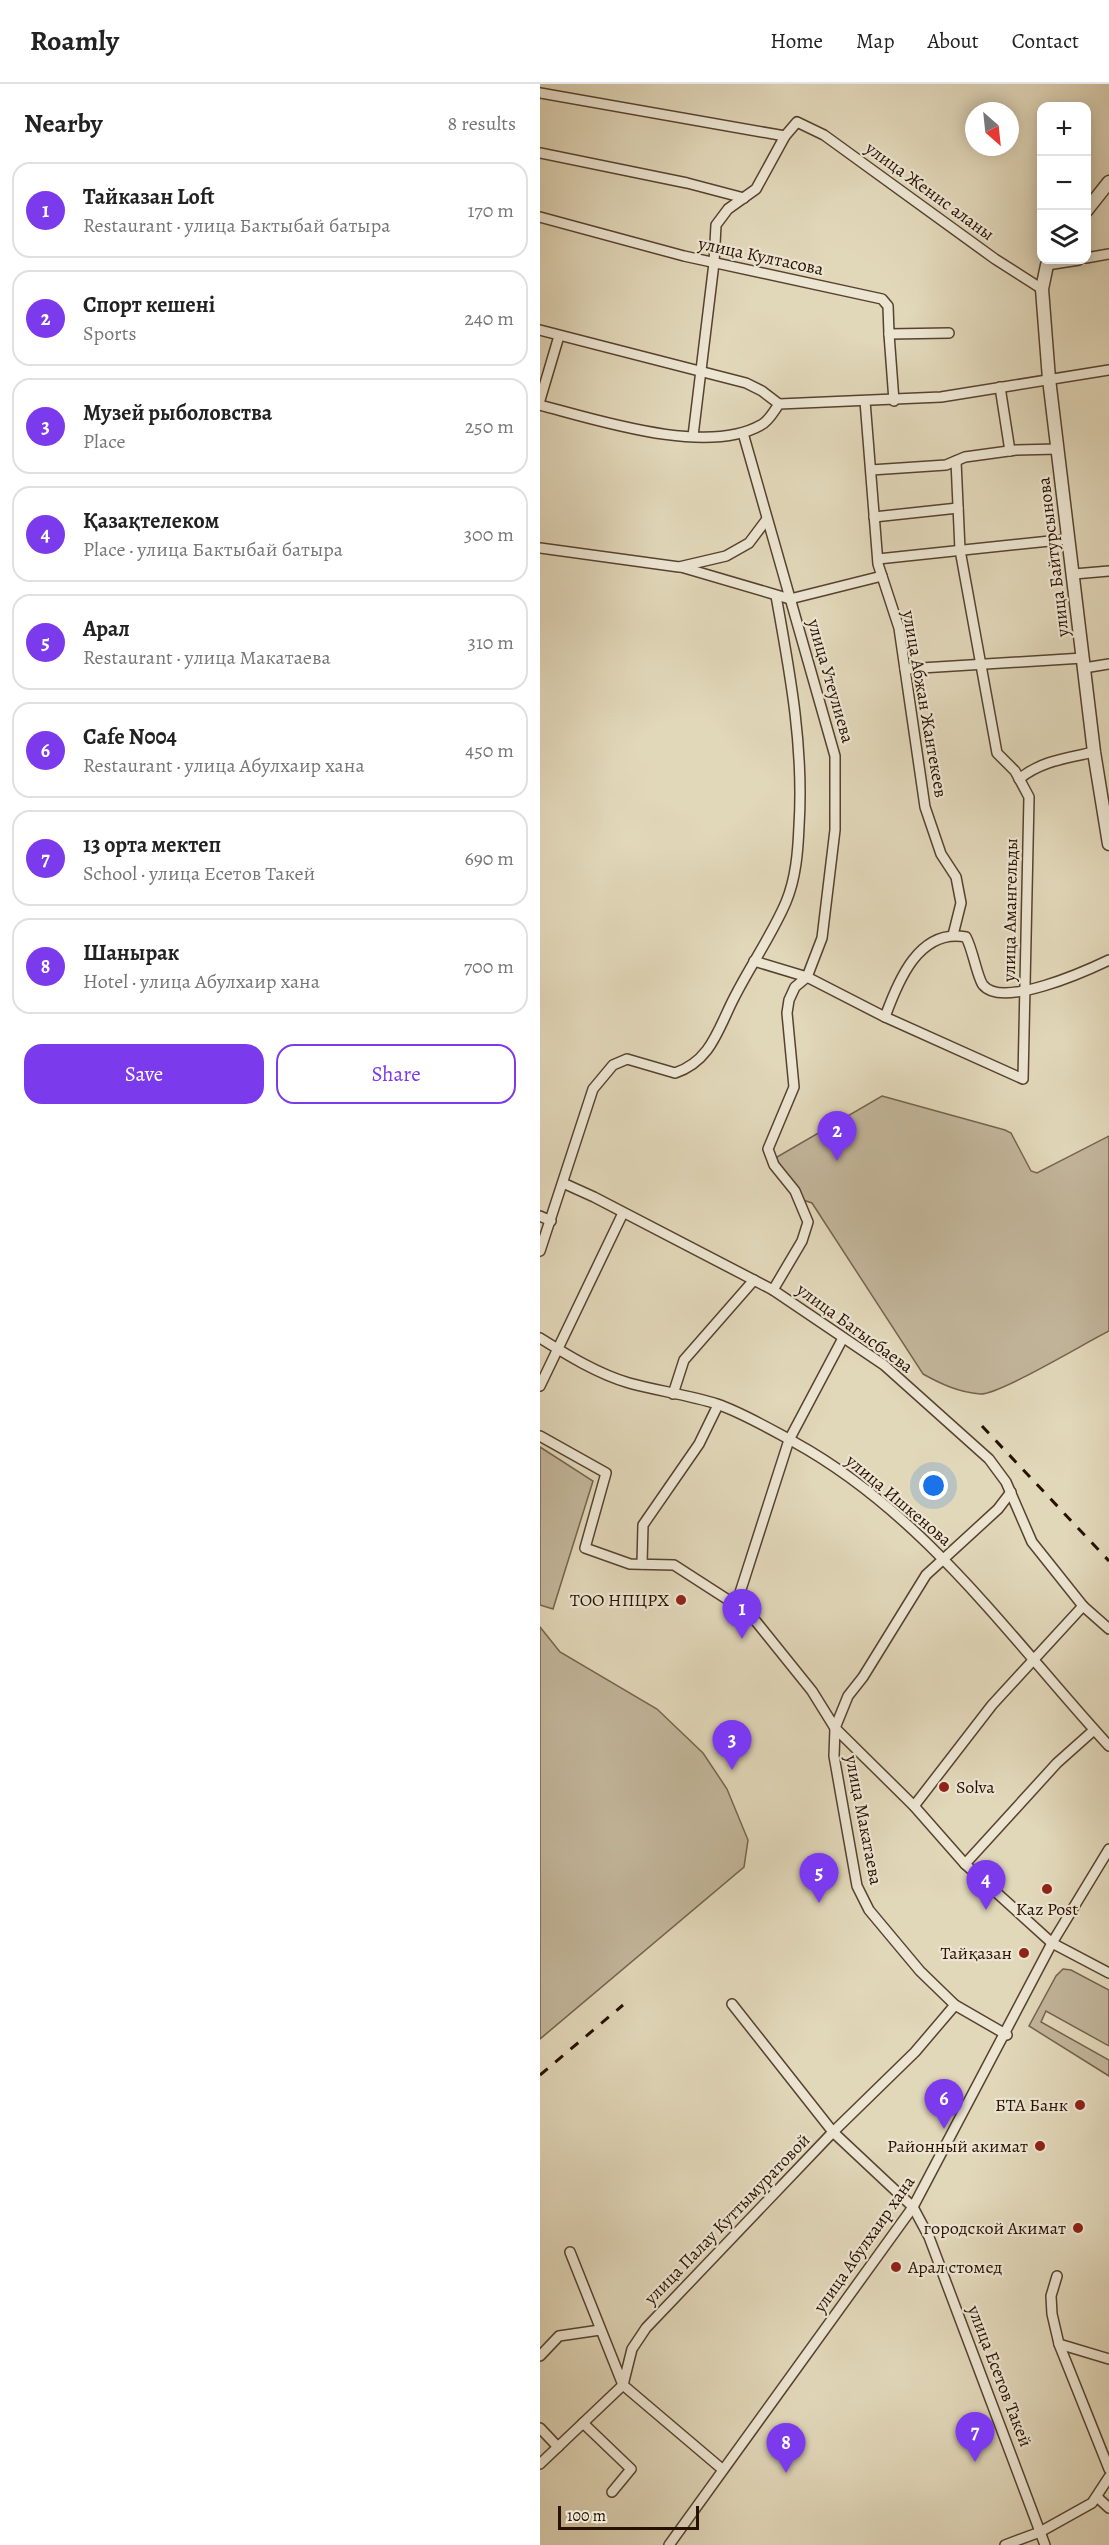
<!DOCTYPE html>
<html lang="en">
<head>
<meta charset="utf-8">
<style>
  :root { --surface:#fff; --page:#f2f2f2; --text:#222; --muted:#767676; --line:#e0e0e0; --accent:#7c3aed }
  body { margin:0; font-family:Alegreya,serif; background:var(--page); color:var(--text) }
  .controls { position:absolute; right:18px; top:18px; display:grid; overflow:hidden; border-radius:12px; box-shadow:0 3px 15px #0003 }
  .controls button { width:54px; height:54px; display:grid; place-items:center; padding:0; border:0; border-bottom:2px solid var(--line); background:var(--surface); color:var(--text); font:30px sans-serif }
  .compass { position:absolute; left:425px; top:18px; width:54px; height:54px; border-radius:50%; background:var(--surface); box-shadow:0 3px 15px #0003; rotate:153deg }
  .scale { position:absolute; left:18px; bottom:15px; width:141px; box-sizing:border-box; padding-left:6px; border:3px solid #291100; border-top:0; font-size:16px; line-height:21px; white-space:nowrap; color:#291100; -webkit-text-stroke:4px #ece5d2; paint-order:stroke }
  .you { position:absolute; left:394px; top:1402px; width:21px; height:21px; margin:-15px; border:4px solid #fff; border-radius:50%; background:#1a73e8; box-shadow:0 0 0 9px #1a73e833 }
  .badge { display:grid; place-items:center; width:39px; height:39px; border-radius:50%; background:var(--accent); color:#fff; font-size:20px; font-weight:700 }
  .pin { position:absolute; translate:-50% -50px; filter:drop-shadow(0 2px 3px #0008) }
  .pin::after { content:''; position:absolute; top:32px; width:21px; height:18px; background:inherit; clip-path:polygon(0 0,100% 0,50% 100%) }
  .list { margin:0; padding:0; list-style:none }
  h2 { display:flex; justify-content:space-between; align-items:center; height:78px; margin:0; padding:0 24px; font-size:26px }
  h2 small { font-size:20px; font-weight:400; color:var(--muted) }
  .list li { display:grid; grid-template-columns:39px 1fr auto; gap:18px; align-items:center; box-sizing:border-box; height:96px; margin:0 12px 12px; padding:0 12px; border:2px solid var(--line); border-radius:18px }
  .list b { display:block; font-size:22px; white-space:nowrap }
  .list p { margin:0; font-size:20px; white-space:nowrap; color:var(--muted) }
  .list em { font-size:20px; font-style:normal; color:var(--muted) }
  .actions { display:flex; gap:12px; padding:18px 24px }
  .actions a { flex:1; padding:14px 0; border:2px solid var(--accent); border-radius:18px; text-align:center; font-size:21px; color:var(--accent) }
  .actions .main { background:var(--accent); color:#fff }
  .icon { flex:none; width:33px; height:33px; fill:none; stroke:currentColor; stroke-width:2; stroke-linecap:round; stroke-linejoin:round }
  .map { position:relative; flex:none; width:569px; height:2461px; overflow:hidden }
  header { display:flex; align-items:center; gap:36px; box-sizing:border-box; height:84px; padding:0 30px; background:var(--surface); border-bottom:2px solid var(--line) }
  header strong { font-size:28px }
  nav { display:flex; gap:33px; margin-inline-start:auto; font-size:21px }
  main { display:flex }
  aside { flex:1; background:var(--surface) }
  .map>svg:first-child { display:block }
  .green { fill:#c2b59a; stroke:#76634d; stroke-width:1.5 }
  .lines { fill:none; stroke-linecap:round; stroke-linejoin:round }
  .minor-casing { stroke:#57422e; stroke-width:12 }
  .tertiary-casing { stroke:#57422e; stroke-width:15 }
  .minor { stroke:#ece5d2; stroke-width:9 }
  .tertiary { stroke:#ece5d2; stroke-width:12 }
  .rail { stroke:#291100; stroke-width:3; stroke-dasharray:10 10; stroke-linecap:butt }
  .poi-dot { fill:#8f2418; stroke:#ece5d2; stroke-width:2 }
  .labels { text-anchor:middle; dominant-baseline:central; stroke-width:4.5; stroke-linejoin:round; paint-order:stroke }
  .street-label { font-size:18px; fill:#291100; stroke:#ece5d2 }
  .poi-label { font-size:18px; fill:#291100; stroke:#ece5d2; text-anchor:end }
</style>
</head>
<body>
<header>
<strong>Roamly</strong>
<nav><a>Home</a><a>Map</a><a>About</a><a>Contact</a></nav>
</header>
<main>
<aside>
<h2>Nearby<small>8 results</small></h2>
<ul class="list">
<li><span class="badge">1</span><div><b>Тайказан Loft</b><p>Restaurant · улица Бактыбай батыра</p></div><em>170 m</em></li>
<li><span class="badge">2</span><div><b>Спорт кешені</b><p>Sports</p></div><em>240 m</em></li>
<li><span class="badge">3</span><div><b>Музей рыболовства</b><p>Place</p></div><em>250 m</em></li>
<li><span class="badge">4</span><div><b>Қазақтелеком</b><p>Place · улица Бактыбай батыра</p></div><em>300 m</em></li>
<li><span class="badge">5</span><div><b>Арал</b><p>Restaurant · улица Макатаева</p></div><em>310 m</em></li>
<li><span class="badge">6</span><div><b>Cafe N004</b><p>Restaurant · улица Абулхаир хана</p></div><em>450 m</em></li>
<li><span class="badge">7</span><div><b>13 орта мектеп</b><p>School · улица Есетов Такей</p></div><em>690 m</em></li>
<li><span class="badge">8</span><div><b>Шанырак</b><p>Hotel · улица Абулхаир хана</p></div><em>700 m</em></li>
</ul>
<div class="actions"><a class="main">Save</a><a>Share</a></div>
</aside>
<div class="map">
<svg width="569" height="2461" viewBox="0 0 569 2461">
  <rect width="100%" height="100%" fill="#e1d7b9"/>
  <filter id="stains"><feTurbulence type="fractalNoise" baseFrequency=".00333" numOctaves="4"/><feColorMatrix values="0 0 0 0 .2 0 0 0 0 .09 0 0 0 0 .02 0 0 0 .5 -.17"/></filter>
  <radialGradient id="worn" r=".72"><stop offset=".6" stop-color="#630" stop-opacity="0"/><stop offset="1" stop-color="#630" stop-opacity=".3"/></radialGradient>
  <g class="green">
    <path d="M342,1012l123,34 6,3 20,38 6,2 72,-37v195c-24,12 -110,64 -129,63 -22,-2 -39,-10 -57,-20l-111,-171 -12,-4 -24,-38 1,-4z"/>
    <path d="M0,1363l53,34 -40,128 -13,-4z"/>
    <path d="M0,1543l20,25 97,57 46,44 24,36 21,51 -4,27 -204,172z"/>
    <path d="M523,1885l8,1 38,20v56l-63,-35 -5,11 68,38v16l-80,-50 27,-50z"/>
  </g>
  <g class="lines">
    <g class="minor-casing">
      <g id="minor">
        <path d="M0,9l245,43"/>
        <path d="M0,69l147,30 57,15"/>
        <path d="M0,133l144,39 198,43 6,7 1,28 60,-1"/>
        <path d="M546,174l23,-4"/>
        <path d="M507,181l32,-5"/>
        <path d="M0,246l206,53 16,8 17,13"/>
        <path d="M349,250l5,67"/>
        <path d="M460,303l10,64"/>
        <path d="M0,316l19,-64"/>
        <path d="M325,317l13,163 21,64 26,179 16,47 15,23 5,26 -8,32"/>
        <path d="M0,321c57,15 167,51 221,20 8,-4 13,-14 18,-21l162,-7 168,-27"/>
        <path d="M203,349l92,323v74l-13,108 -15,39 -12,10 -6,13 -2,13 7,74 -26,62 6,16 21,26 13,31 -6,19 -29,49"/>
        <path d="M153,352l21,-173 2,-38 12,-16 28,-20 29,-53 12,-14 27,13 171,124 47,30"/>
        <path d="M331,386l75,-5 19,-8 51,-7 42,-1"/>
        <path d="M334,433l84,-9"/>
        <path d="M0,464l139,19 47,-11 23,-13 18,-24"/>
        <path d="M338,475l191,-20"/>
        <path d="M141,483l109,32 92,-23"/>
        <path d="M534,490l35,-3"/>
        <path d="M544,584l25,-4"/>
        <path d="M365,585l178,-11"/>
        <path d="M479,695c22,-18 48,-21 75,-27"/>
        <path d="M214,877l53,16 78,40 138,62 6,-282 -14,-26 -18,-18 -37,-203 -4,-89"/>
        <path d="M345,933c13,-36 34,-89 81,-80 7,13 11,40 17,48 19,24 103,-14 126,-25"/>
        <path d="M23,1099l31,14 179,93 111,75 105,94 17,23 26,60 51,64 26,23"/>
        <path d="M0,1132l11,5"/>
        <path d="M0,1167l53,-162 20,-24 14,-6 48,14c36,-12 43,-44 59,-75 16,-32 38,-63 52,-96 10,-24 12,-51 13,-76 5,-79 -9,-153 -23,-230"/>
        <path d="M0,1254c27,17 58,36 89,45 29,8 60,12 88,21 26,9 53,25 77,38 131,72 217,197 315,304"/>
        <path d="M0,1302l83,-173"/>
        <path d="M133,1310l11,-34 70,-80"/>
        <path d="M0,1352l66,37 -21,75 45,16 44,1 76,49 62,77 23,37 79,78 51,58 87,79 57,30"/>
        <path d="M102,1480l1,-39 56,-81 19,-39"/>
        <path d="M196,1521l53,-165 54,-102"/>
        <path d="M374,1722l78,-101 91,-99"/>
        <path d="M425,1780l92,-101 37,-33"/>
        <path d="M192,1920l101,128 80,75 16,30 116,308"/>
        <path d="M467,1951l-52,-30 -35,-34 -51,-61 -12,-24 -23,-130 1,-28 13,-32 15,-19 63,-102 72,-66 13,-17"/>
        <path d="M30,2168l53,133 99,84"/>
        <path d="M517,2192l-6,20 1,18 7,30 50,125"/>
        <path d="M519,2260l50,15"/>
        <path d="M0,2272l19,-20 41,-6"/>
        <path d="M43,2339l48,46 -19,23"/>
        <path d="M0,2344l18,19"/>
        <path d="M0,2380l83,-79 9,-36 14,-21 187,-196 82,-80 40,-47"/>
        <path d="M557,2413l12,11"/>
        <path d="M129,2461l244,-338 139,-264 57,-94"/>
        <path d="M465,2461l35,-13 52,-29 17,-26"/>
      </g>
    </g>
    <g class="tertiary-casing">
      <g id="tertiary">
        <path d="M546,127l23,-29"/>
        <path d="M511,176l-4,5 -5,24 7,90 45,373 15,92"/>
      </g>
    </g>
    <use href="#minor" class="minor"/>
    <use href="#tertiary" class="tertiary"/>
    <g class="rail">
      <path d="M442,1342l127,135"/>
      <path d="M0,1991l83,-70"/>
    </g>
  </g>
  <g class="poi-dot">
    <circle cx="141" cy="1516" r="6"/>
    <circle cx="404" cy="1703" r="6"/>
    <circle cx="507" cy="1805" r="6"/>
    <circle cx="484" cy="1869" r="6"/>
    <circle cx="540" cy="2021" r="6"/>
    <circle cx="500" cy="2062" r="6"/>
    <circle cx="538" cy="2144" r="6"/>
    <circle cx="356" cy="2183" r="6"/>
  </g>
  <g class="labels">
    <g class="street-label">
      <text transform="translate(390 107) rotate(36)">улица Женис аланы</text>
      <text transform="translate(221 172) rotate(12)">улица Култасова</text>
      <text transform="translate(513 473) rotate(-97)">улица Байтурсынова</text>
      <text transform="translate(291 597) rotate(74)">улица Утеулиева</text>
      <text transform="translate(385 620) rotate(80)">улица Абжан Жантекеев</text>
      <text transform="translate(470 826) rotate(-89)">улица Амангельды</text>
      <text transform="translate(315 1244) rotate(36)">улица Багысбаева</text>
      <text transform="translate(359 1416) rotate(40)">улица Ишкенова</text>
      <text transform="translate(324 1736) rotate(79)">улица Макатаева</text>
      <text transform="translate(187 2135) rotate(-46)">улица Палау Куттымуратовой</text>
      <text transform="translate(324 2160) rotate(-55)">улица Абулхаир хана</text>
      <text transform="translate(460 2292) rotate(69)">улица Есетов Такей</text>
    </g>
    <g class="poi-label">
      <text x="129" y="1516">ТОО НПЦРХ</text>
      <text x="416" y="1703" text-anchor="start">Solva</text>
      <text x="507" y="1825" text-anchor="middle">Kaz Post</text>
      <text x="472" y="1869">Тайқазан</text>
      <text x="528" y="2021">БТА Банк</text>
      <text x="488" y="2062">Районный акимат</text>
      <text x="526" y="2144">городской Акимат</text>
      <text x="368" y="2183" text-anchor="start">Арал стомед</text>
    </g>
  </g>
  <rect width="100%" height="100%" filter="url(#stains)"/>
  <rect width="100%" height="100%" fill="url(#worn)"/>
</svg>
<div class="controls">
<button>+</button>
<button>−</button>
<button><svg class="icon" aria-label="layers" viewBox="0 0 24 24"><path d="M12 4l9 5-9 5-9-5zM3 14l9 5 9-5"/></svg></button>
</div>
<svg class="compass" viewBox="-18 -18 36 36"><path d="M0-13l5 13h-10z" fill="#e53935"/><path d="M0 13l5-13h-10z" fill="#767676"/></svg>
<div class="scale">100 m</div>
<div class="you"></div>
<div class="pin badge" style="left:202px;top:1555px">1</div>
<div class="pin badge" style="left:297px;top:1077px">2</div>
<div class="pin badge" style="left:192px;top:1686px">3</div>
<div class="pin badge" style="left:446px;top:1826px">4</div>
<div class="pin badge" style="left:279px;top:1819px">5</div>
<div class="pin badge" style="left:404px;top:2045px">6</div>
<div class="pin badge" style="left:435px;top:2378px">7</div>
<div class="pin badge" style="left:246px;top:2389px">8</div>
</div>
</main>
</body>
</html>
